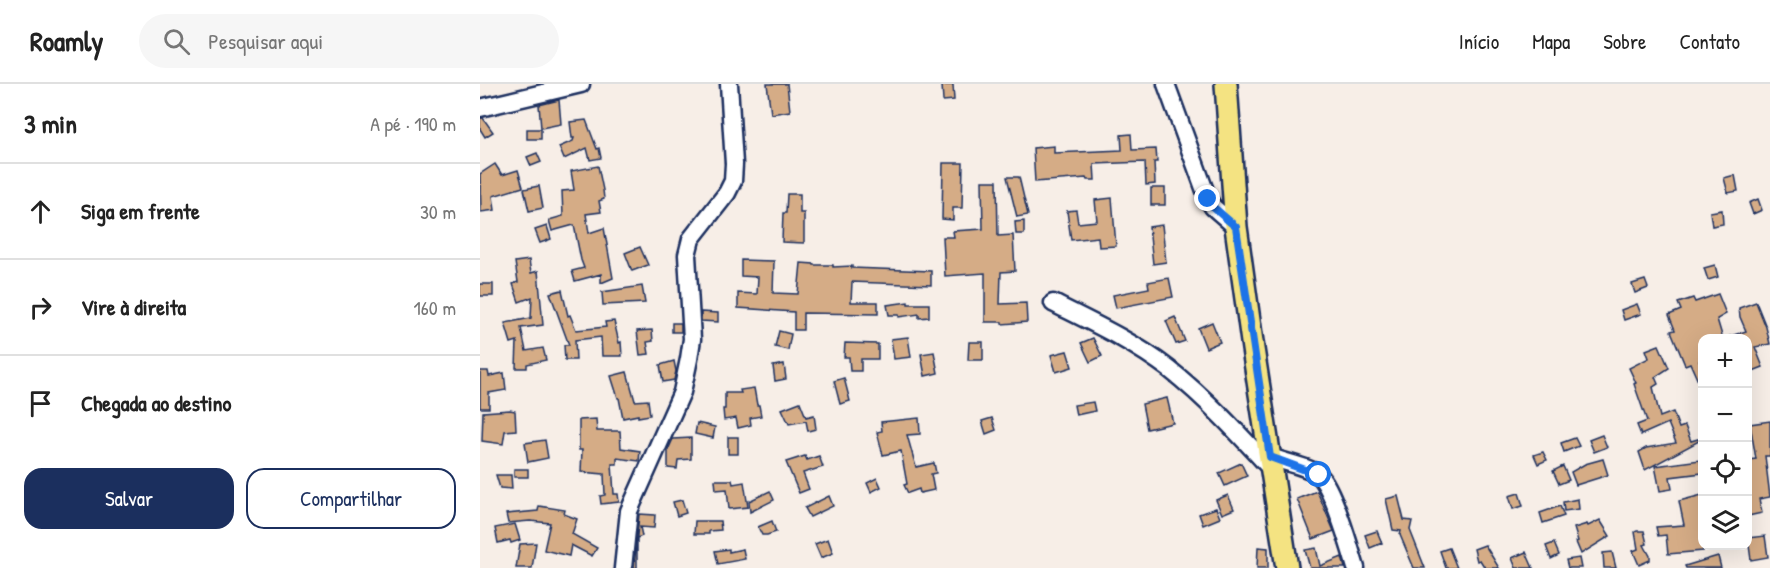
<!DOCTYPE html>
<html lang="pt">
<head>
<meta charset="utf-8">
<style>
  :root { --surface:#fff; --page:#f6f6f6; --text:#222; --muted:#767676; --line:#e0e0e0; --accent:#1b2f5e }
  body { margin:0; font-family:"Patrick Hand",sans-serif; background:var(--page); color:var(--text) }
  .controls { position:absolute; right:18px; bottom:18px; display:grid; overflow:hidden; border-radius:12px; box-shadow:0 6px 24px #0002 }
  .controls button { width:54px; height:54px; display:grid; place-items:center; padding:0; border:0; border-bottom:2px solid var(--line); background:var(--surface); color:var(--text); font:30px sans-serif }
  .stop { position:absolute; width:18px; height:18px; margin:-14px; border:4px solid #1a73e8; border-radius:50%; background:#fff }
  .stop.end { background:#1a73e8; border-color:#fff; box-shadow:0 2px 6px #0008 }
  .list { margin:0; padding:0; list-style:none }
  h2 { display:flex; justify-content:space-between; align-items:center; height:78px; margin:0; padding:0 24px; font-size:26px }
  h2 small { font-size:20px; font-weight:400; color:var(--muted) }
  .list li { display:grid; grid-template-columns:39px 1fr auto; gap:18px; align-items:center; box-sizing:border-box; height:96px; padding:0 24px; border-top:2px solid var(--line) }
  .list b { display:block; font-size:22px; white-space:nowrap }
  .list em { font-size:20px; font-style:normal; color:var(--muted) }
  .actions { display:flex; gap:12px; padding:18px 24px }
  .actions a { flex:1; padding:14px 0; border:2px solid var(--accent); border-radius:18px; text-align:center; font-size:21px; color:var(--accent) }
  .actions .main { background:var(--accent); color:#fff }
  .icon { flex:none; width:33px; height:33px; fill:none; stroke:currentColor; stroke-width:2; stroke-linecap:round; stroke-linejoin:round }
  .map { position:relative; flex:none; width:1290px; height:484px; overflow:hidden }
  header { display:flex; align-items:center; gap:36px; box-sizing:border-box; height:84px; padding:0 30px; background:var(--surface); border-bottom:2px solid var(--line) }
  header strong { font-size:28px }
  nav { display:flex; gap:33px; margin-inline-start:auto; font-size:21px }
  .search { width:420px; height:54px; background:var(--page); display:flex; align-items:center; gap:15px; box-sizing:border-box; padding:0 21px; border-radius:33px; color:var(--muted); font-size:22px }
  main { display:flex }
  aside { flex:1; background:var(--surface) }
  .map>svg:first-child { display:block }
  .building { fill:#d5ac86; stroke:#1b2f5e; stroke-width:1.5 }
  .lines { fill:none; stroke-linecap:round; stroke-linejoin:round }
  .minor-casing { stroke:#1b2f5e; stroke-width:21 }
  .major-casing { stroke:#1b2f5e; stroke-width:26 }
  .minor { stroke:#fff; stroke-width:16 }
  .major { stroke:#f4e382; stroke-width:21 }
  .route { stroke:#1a73e8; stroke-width:8 }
</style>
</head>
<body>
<header>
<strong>Roamly</strong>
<div class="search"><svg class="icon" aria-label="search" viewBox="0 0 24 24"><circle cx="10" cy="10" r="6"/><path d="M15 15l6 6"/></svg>Pesquisar aqui</div>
<nav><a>Início</a><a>Mapa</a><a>Sobre</a><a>Contato</a></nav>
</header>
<main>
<aside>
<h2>3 min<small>A pé · 190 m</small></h2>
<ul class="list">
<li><svg class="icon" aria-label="ahead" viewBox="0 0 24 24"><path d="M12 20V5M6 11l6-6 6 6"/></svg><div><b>Siga em frente</b></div><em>30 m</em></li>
<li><svg class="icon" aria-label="right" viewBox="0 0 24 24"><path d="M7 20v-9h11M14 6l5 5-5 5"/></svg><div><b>Vire à direita</b></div><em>160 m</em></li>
<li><svg class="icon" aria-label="arrive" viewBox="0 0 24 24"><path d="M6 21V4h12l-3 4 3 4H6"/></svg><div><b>Chegada ao destino</b></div></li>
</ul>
<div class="actions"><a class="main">Salvar</a><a>Compartilhar</a></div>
</aside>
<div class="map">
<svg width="1290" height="484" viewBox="0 0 1290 484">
  <rect width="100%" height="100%" fill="#f7eee7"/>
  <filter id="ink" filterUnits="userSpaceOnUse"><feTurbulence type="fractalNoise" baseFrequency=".0167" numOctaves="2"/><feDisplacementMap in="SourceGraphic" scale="12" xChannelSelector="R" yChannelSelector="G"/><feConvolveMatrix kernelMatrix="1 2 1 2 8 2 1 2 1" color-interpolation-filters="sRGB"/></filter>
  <g filter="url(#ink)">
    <g class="building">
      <path d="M287,0h20l3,27 -19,3z"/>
      <path d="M462,1h11l1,15 -11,1z"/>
      <path d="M79,16l2,24 -20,4 -2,-23z"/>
      <path d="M0,34h3l10,14 -8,5 -5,-8z"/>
      <path d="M106,36l11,29 2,-1 2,10 -11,2 -3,-12 -23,11 -5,-12 14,-6 1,-3h-2l-2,-16z"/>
      <rect x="47" y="45" width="14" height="10"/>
      <path d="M651,50l1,16 24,-1 1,13h-3l1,22 -9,1 -1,-23 -51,2 1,16h-8l-1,-2 -51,4 -2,-34 21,-2v7l68,-3 -1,-15z"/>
      <path d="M57,69l4,9 -10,4 -4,-9z"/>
      <path d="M463,79h20l-1,45h-9v12l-11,-1z"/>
      <path d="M15,80l7,11 16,-5 5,17 -30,9 2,14 -14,2 -1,-38z"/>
      <path d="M118,82l5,24 1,9 -5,2 2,11 -15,2 3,19 15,-5 9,50 -12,5v-9l-26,7 -3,-10 12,-3 -3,-8 -7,-35 -22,6 -3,-11 14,-4 -1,-25 12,-1 -3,-19z"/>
      <path d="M1255,91l3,16 -10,2 -4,-15z"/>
      <path d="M527,93h12l9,38 -11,2z"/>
      <path d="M502,97h15l1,55 15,-1 2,36 -14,1 -1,32 26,-1 1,19 -25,2v-2h-17v-49l-40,3 -2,-39h11l-1,-6 30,-2z"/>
      <path d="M59,102l4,22 -14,3 -5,-22z"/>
      <rect x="671" y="104" width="14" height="17"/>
      <path d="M307,110h13v19h4v30l-22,-1 1,-29h3z"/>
      <path d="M632,114l4,48 -17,1 -1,-10 -27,3 -4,-29 9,-1 2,13 19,-2 -2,-21z"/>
      <path d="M1278,115l4,11 -9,4 -4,-11z"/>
      <path d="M1242,126l1,14 -11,2 -2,-14z"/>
      <path d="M544,137v13h-8l-1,-12z"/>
      <path d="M682,141l4,37 -13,2 -4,-37z"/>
      <path d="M67,142l4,13 -11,4 -5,-13z"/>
      <path d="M160,163l8,18 -16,6 -7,-18z"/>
      <path d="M49,176l2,13 7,-2 5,54 -22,3 5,23 17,-3 3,12 -19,4v4h-11l1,-27 -6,2 -6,-20 26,-5 1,-21 -13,5 -6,-18 5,-2 -3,-20z"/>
      <path d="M261,176l33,1 -1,32 25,1 3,-31 13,1v1h19v2l19,-1v2l79,3v14l-79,-3 -1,20h27v12l-75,-1v17h-9v-18l-56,-4v-15l19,1 1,-17 -17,-1z"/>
      <path d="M1235,181l3,12 -10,3 -4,-12z"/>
      <path d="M689,194l4,19 -57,11 -3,-13 36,-7 -1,-6z"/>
      <path d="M1165,196l3,8 -13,5 -3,-9z"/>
      <rect x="0" y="200" width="13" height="12"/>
      <path d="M162,202l3,17 -42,2 -1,-13z"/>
      <path d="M82,206l6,26 2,-1 6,15 30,-3 -1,-5 9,-1 5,22 2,-1 1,14h-20l-1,-19 -26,3 1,20h-11l-1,-15h5l-19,-52z"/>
      <path d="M1238,210l8,20 -9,5 6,20h-21v20l-3,2 3,7v22l-12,-27 -5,2 -14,-34 4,-1 -6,-15 12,-5 -3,-7 15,-5 2,4z"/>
      <path d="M428,218v2h21v13l-10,1v-4l-20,3v-2h-10l-2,-10z"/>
      <path d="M1276,218l10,25 4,17 -15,3 8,20 -15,6v-34h-19l-1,-2 18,-6 -6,-14 -1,-9z"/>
      <path d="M1157,220l4,10 -17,6 -3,-10z"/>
      <path d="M221,228l17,1v9l-17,-1z"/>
      <path d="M695,233l10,24 -9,3 -10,-23z"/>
      <path d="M732,238l8,20 -14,6 -8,-20z"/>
      <rect x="192" y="239" width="9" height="9"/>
      <path d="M172,246l1,11 -6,1 2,12 -9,1 -3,-24z"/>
      <path d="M299,247l12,3 -3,16 -13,-3z"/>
      <path d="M428,253l3,20 -17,2 -3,-20z"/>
      <path d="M613,254l9,18 -12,6 -9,-19z"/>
      <path d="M489,258h14v18h-15z"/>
      <path d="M365,259l33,1v15h-17v12h-11l-1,-14h-5z"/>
      <path d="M1179,261l10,23 -14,9 3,7 -5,3 7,30 13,-5 6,16 6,-2 6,15 7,-2 1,2 -54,29 -6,-18 7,-4 30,-5 -8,-20 -27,12 -4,-10 10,-4 -13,-37 2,-1 -7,-15 20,-10 -3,-8z"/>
      <path d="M587,267l5,16 -16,5 -5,-17z"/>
      <path d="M454,268l4,21 -13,3 -4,-22z"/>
      <path d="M194,277l2,10 -2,9 -11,2 -3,-17z"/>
      <path d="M304,280l2,15 -11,2 -2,-15z"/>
      <path d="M0,287h8l1,5 15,-3 2,17 -17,3v15h-9z"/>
      <path d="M147,288l8,29 13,-1 2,15 -12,2v-2l-15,3 -4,-20h-1l-7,-22z"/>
      <path d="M364,294l6,23 -10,3 -6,-23z"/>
      <path d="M274,304l3,17h2l2,11 -11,2 1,7 -13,3 -2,-10 -12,2 -1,-11h2v-16h16l-1,-3z"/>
      <path d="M687,314l6,25 -26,6 -5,-25z"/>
      <path d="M320,318l6,15 8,-2 2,14 -8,2 -2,-10 -17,3 -7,-15z"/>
      <path d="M613,318l2,9 -19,4 -2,-10z"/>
      <path d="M30,326l5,1 1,19 -11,1 -2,13 -21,-3 1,-29z"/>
      <path d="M439,334l1,16 -13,1 9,32 18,-4 2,10 -5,1 3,16 -14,3 -1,-4 -11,4 -4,-8 3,-1 -6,-33 -18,4 -6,-23 5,-1 -1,-9z"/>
      <path d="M512,334l4,12 -10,4 -4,-13z"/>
      <path d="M116,335l1,12h23l1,17 19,3 -1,10 -22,-3v6h-5l2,30h4l1,8 -18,2 -1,-8 5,-1 -1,-21 -23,-2 1,-22h-3v-30z"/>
      <path d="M1290,337v35h-5l5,41 -11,2 3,14 -14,3v-56l8,-1 -6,-35z"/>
      <path d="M217,339l18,4 -2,11 -18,-4z"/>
      <path d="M1122,351l5,12 -13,5 -5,-12z"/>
      <rect x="248" y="353" width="10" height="17"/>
      <path d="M211,354v21l-13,1 -1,9 -9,-1v-18l5,-11z"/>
      <path d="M1095,354l4,8 -15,6 -3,-9z"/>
      <path d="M65,356l3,18 -20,4 -3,-19z"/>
      <path d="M1063,368l4,8 -9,4 -4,-9z"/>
      <path d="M325,372l2,4 12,-4 4,11 -20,6 6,16 -10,4 -13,-31z"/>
      <path d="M1123,375l5,16 -32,10 -5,-13 14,-8z"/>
      <path d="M1220,376l2,13 -32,4 2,12 -12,2 -5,-25z"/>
      <path d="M761,379l6,13 -22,10 -6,-13z"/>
      <path d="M1083,382l6,14 -10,4 -6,-13z"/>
      <rect x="34" y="385" width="14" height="8"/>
      <path d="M16,391h15l1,14 -12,-1z"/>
      <path d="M397,394l4,9 -10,5 -4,-9z"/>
      <path d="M235,396h17l1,4 11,-2 4,25 -19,2 -2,-20 -11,1z"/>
      <path d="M290,407l4,9 -24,12 -1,-11z"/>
      <path d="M837,407l17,40 -21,8 -16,-40z"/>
      <path d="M1039,409l4,13 -10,3 -4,-13z"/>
      <path d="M748,411l6,14 -12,5 -6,-14z"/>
      <path d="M1222,411l1,56 -35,3 -2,-19 -8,1 -2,-9 28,-2 -5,-24z"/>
      <path d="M349,412l4,10 -23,11 -5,-9z"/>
      <path d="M918,412l6,24 8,1 -2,9 15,38h-11l-14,-33 1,-4 -8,-1 -7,-31z"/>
      <path d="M1098,415l1,10 -15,2 -1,-9z"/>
      <path d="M202,416l4,13 -9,3 -4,-14z"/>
      <path d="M59,422l26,4 -1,4 13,5 -5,15 25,14 -5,8 -21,-11 -2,11 -25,-6 6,-27 -20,-2 -22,2 -2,-9 32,-3z"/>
      <path d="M1080,422l4,10 -21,7 -3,-10z"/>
      <path d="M736,424l4,10 -17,7 -4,-11z"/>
      <path d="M159,430l16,1 -1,13 -14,-1 2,9 -5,2v30h-3z"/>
      <path d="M1120,436l10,16 -29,18 -5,-12 2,-1 -4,-13 13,-4 1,2z"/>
      <path d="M215,437h25l1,9 -12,1v3h-15z"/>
      <path d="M292,437l4,11 -9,3h-5l-4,-8z"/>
      <path d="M35,440l5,16 -9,3 -1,-3 -12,3 -3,-15z"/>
      <path d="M897,447l5,12 -12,5 -5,-13z"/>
      <path d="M1157,447h7l3,13 -3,1 6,11v4l-11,5 -6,-14 5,-2 -3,-17z"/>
      <path d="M1285,452l3,21 -17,3 -3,-22z"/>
      <path d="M348,455l5,14 -12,5 -6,-14z"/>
      <path d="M56,459l-4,25h-16l4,-24z"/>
      <path d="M1074,459l5,12 -8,4 -5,-13z"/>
      <path d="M1005,461l14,23h-14l-5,-8 -3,1 -3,-12z"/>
      <path d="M778,463l10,1v20h-11z"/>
      <path d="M836,464l4,18 22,-9 3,11h-35l-5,-18z"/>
      <path d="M969,464l8,20h-11l-6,-17z"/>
      <path d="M249,465v3l14,-3 2,10 -27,5 -3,-13z"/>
      <path d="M1046,468l7,16h-17l-4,-10z"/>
      <path d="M1132,468l4,16h-12l-1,-15z"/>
      <path d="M1238,472l3,12h-35l-1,-2z"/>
      <path d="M1099,474l2,10h-13l-2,-8z"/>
    </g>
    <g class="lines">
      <g class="minor-casing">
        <g id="minor">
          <path d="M686,0l42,115 5,8 23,20"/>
          <path d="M0,24l101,-24"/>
          <path d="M573,219c40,20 81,39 116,66 37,29 71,66 103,101"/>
          <path d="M790,373c11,4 42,11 49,18 14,13 31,73 37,93"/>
          <path d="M143,484l6,-57 53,-119 7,-33 3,-20 -5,-84 4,-16 36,-46 6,-12 1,-17 -5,-80"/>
        </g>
      </g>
      <g class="major-casing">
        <path id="major" d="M746,0l10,143 17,122 34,219"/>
      </g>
      <use href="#minor" class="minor"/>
      <use href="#major" class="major"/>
    </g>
  </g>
  <g class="lines" filter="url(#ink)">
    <path class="route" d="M728,115l5,8 23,20 34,230 49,18"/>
  </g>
</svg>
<div class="controls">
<button>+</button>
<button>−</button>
<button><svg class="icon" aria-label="locate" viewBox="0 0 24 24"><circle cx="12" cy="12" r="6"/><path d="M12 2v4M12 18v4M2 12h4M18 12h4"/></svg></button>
<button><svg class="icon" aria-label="layers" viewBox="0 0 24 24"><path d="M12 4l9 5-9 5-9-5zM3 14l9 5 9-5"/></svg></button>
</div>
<div class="stop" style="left:839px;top:391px"></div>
<div class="stop end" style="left:728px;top:115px"></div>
</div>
</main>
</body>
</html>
